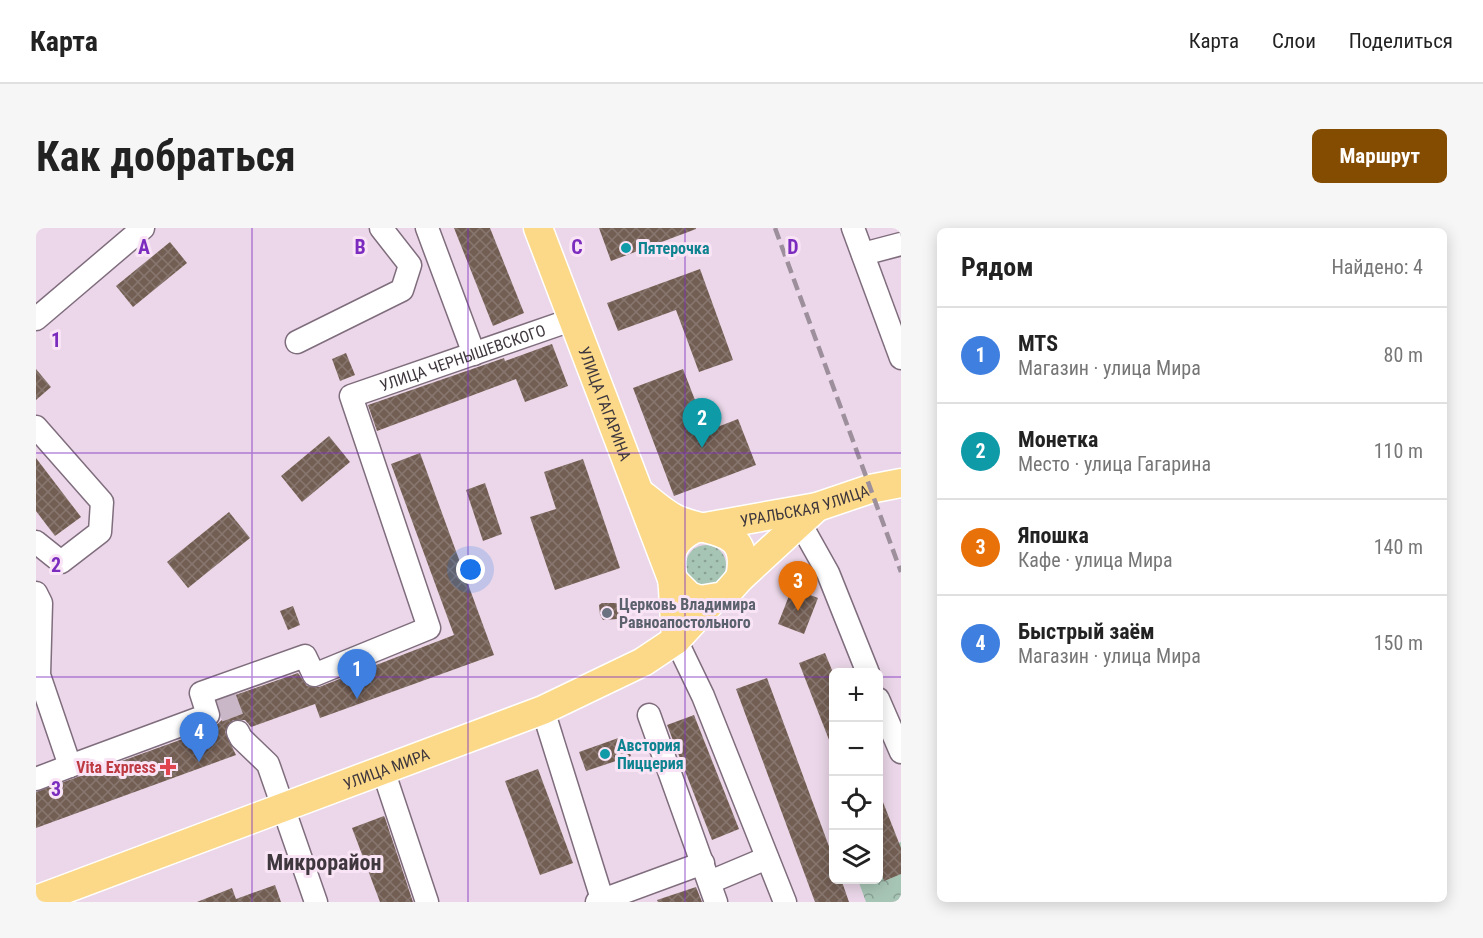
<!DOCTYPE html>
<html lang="ru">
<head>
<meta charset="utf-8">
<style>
  :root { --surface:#fff; --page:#f6f6f6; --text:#222; --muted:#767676; --line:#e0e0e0; --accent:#844c00 }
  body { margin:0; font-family:"Roboto Condensed",sans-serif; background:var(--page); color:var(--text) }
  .controls { position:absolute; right:18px; bottom:18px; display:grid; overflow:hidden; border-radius:9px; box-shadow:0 3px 15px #0003 }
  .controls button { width:54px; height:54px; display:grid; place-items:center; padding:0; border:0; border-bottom:2px solid var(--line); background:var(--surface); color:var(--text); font:30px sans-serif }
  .you { position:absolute; left:435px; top:342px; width:21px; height:21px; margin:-15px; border:4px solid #fff; border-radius:50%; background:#1a73e8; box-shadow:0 0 0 9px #1a73e833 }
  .badge { display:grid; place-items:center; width:39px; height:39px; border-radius:50%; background:var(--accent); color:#fff; font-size:20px; font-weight:700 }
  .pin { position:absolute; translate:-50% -50px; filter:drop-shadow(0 2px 3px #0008) }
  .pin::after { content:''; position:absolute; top:32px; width:21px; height:18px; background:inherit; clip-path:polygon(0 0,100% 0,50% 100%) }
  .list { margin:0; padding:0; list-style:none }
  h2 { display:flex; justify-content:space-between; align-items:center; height:78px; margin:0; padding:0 24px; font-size:26px }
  h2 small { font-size:20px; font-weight:400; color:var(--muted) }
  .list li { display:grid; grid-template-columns:39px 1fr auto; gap:18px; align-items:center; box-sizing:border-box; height:96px; padding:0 24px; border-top:2px solid var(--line) }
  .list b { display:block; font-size:22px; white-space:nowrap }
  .list p { margin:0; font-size:20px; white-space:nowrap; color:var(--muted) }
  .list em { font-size:20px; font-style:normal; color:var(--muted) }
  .icon { flex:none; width:33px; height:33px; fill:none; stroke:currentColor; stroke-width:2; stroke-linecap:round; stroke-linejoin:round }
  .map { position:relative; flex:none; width:865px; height:674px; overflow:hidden; border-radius:9px }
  header { display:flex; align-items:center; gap:36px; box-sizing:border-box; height:84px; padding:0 30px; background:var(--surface); border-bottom:2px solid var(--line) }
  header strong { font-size:28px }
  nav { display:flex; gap:33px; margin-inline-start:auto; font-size:21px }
  .intro { display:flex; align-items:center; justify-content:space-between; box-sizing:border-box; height:144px; padding:0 36px }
  h1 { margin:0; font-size:42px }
  .button { padding:15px 27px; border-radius:9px; background:var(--accent); color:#fff; font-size:21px; font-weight:700 }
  main { display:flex; gap:36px; padding:0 36px }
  aside { flex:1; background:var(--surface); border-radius:9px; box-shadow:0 3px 15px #0003 }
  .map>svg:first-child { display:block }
  .grass { fill:url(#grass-dots) }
  .forest { fill:url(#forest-crowns) }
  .building { fill:url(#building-cross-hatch) }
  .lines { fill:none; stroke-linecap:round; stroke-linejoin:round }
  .minor-tunnel { stroke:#c9b7c7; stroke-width:22; stroke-dasharray:22 11; stroke-linecap:butt }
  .minor-casing { stroke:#7f6d7d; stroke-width:25 }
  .major-casing { stroke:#fff; stroke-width:31 }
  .minor { stroke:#fff; stroke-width:22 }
  .major { stroke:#fbd988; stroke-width:28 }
  .rail { stroke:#9d8f9c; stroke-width:4.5; stroke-dasharray:12 6; stroke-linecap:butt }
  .grid { fill:none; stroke:#7b2cbf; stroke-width:1.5; stroke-opacity:0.55 }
  .culture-dot { fill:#0f9aa8; stroke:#f9e4f6; stroke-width:2 }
  .worship-dot { fill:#6b7280; stroke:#f9e4f6; stroke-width:2 }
  .health-dot { fill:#e0444e; stroke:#f9e4f6; stroke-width:2 }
  .labels { text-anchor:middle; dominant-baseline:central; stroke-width:6; stroke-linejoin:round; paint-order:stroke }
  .culture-label { font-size:16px; font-weight:bold; fill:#0d838f; stroke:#f9e4f6; text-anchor:start }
  .street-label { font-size:16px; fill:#3f373e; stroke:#f9e4f6 }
  .worship-label { font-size:16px; font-weight:bold; fill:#5b616d; stroke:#f9e4f6; text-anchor:start }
  .health-label { font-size:16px; font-weight:bold; fill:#be3a42; stroke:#f9e4f6; text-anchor:end }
  .district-label { font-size:22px; font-weight:bold; fill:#3f373e; stroke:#f9e4f6 }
  .grid-label { font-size:20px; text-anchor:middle; font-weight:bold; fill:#7b2cbf; stroke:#f9e4f6; stroke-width:6; stroke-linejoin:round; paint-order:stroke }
</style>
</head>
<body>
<header>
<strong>Карта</strong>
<nav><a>Карта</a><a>Слои</a><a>Поделиться</a></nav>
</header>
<div class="intro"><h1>Как добраться</h1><a class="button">Маршрут</a></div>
<main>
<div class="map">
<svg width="865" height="674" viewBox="0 0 865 674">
  <defs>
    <pattern id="grass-dots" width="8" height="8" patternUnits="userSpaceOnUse" patternTransform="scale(1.5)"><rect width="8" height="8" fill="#a7c5b5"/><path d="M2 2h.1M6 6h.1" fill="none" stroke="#89a195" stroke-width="1.8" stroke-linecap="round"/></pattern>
    <pattern id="forest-crowns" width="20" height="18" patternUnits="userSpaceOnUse" patternTransform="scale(1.5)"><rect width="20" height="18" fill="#a7c5b5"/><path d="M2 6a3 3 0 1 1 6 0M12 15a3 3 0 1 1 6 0" fill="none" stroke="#89a195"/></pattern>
    <pattern id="building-cross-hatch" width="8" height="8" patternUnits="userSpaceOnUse" patternTransform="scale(1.5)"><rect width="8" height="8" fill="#735e53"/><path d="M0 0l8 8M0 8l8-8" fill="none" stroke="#887770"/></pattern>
  </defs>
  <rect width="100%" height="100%" fill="#ebd7e9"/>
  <circle class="grass" cx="670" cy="337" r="20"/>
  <path class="forest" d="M865,614v60h-35l-8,-22h20l1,-30z"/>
  <g class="building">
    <path d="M418,0h36l34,85 -31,13z"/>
    <path d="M563,0h97v1l-85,32z"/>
    <path d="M134,14l17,21 -54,44 -17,-21z"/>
    <path d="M664,41l33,91 -34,12 -23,-62 -58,21 -11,-28z"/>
    <path d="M516,116l16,42 -43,16 -9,-23 -139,52 -9,-26 136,-47 1,3z"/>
    <path d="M310,125l9,22 -15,6 -8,-22z"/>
    <path d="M0,141l15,18 -15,13z"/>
    <path d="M647,141l24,62 31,-12 18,46 -82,31 -41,-108z"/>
    <path d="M293,208l21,26 -48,40 -21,-26z"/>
    <path d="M384,225l74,202 -174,63 -5,-14 -64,23 -6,-7h-12l-8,12 11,23 -200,73v-36l177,-64 10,-9 -5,-18 80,-28 9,13 12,1 135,-52 -63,-171z"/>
    <path d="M0,230l45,59 -26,19 -19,-25z"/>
    <path d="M547,231l37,109 -65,22 -25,-73 26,-8 -12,-37z"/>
    <path d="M449,255l17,51 -19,7 -17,-51z"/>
    <path d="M193,284l21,26 -62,50 -21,-26z"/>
    <path d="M756,360l26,10 -14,36 -26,-10z"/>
    <path d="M566,375h14l8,6 -1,5 -5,5 -15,1 -3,-5 -1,-10z"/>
    <path d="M257,378l7,19 -12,5 -8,-19z"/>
    <path d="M789,425l9,22 -1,75 -34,-87z"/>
    <path d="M731,450l67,182v19h7l8,23h-34l-79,-213z"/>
    <path d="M658,487l45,114 -27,11 -45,-115z"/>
    <path d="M588,508l7,20 -45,15 -7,-19z"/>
    <path d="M502,541l35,94 -33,12 -35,-94z"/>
    <path d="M843,564l22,56v26l-17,7 -5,-13z"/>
    <path d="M348,588l1,2 28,84h-33l-28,-74z"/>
    <path d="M239,657l6,17h-84l35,-14 4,11z"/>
    <path d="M660,659l6,15h-44l-1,-2z"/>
  </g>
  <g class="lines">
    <path class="minor-tunnel" d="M189,469l13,35"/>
    <g class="minor-casing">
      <g id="minor">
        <path d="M391,0l47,126"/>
        <path d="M817,0l48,130"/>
        <path d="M827,26l38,-10"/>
        <path d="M0,91l107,-91"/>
        <path d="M261,114l105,-52 8,-25 -29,-37"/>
        <path d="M0,199l66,75 -2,30 -39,30 -25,-20"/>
        <path d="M764,295l28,50 40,100"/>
        <path id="s1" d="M0,365l5,10 -2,72 31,91 138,-51 -7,-22 104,-37 9,19 115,-47 -78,-232 223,-77"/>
        <path d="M640,412l27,56 82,206"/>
        <path d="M842,471l23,53"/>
        <path d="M507,482l60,192"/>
        <path d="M613,487l67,187"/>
        <path d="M202,504l3,6 27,26 48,138"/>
        <path d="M347,542l44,132"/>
        <path d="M0,551l34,-13"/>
        <path d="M674,654l57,-24"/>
        <path d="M561,674l106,-39"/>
      </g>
    </g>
    <g class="major-casing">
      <g id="major">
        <path id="s2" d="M502,0l134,351 17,17 11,4 24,-4 16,-18 77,-71"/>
        <path d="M604,265c11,8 22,19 34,25 32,17 78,5 66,60"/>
        <path id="s3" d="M640,412c-1,-17 -2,-34 -3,-51 -2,-29 -9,-44 21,-60l123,-22 53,-18 31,-6"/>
        <path id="s4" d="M0,672l507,-190 100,-48 33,-22 37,-40"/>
      </g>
    </g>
    <use href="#minor" class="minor"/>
    <use href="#major" class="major"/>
    <path class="rail" d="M739,0l126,344"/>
  </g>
  <path class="grid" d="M216,0v674M432,0v674M649,0v674M0,225h865M0,449h798M842,449h23"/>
  <g class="culture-dot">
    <circle cx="590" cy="20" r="6"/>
    <circle cx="569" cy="526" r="6"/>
  </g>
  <circle class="worship-dot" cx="571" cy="385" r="6"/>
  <path class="health-dot" d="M129 530h6v6h6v6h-6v6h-6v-6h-6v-6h6z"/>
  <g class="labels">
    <g class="culture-label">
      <text x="602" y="20">Пятерочка</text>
      <text x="581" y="517">Австория<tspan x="581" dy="18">Пиццерия</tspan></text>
    </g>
    <g class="street-label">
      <text stroke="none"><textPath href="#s1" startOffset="968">УЛИЦА ЧЕРНЫШЕВСКОГО</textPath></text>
      <text stroke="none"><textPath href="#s2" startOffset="188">УЛИЦА ГАГАРИНА</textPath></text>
      <text stroke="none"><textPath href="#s3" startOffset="234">УРАЛЬСКАЯ УЛИЦА</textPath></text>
      <text stroke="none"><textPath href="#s4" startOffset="374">УЛИЦА МИРА</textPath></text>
    </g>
    <g class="worship-label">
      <text x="583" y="376">Церковь Владимира<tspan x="583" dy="18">Равноапостольного</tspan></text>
    </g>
    <g class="health-label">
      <text x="120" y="539">Vita Express</text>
    </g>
    <g class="district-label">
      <text x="288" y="634">Микрорайон</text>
    </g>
  </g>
  <g class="grid-label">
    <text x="108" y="26">A</text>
    <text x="324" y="26">B</text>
    <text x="541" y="26">C</text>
    <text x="757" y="26">D</text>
    <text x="20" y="119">1</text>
    <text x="20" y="344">2</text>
    <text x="20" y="568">3</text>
  </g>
</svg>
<div class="controls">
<button>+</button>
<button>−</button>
<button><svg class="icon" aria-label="locate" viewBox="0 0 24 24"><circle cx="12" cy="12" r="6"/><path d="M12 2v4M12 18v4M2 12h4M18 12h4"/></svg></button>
<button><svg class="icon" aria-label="layers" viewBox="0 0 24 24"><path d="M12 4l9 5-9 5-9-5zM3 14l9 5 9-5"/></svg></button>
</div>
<div class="you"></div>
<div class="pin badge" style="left:321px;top:471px;background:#3f7fe0">1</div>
<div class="pin badge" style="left:666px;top:220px;background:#0f9aa8">2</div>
<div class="pin badge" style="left:762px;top:383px;background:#e8710a">3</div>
<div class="pin badge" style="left:163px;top:534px;background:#3f7fe0">4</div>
</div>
<aside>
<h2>Рядом<small>Найдено: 4</small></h2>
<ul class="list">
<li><span class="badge" style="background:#3f7fe0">1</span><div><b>MTS</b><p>Магазин · улица Мира</p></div><em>80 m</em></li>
<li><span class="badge" style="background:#0f9aa8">2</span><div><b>Монетка</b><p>Место · улица Гагарина</p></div><em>110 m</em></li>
<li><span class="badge" style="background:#e8710a">3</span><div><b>Япошка</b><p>Кафе · улица Мира</p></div><em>140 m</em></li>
<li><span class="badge" style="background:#3f7fe0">4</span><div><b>Быстрый заём</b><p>Магазин · улица Мира</p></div><em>150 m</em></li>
</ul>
</aside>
</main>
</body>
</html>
